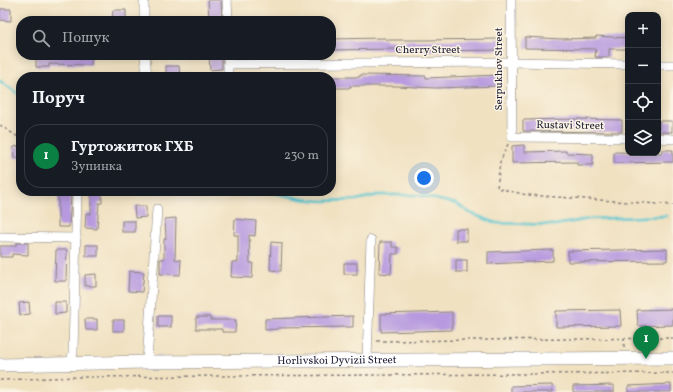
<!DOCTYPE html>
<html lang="uk">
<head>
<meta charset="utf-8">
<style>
  :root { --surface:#171b24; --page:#242831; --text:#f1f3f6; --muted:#9ea1a6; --line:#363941; --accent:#0b8043 }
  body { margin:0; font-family:Vollkorn,serif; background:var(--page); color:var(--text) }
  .controls { position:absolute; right:12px; top:12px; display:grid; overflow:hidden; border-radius:8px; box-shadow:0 2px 10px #0003 }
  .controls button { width:36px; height:36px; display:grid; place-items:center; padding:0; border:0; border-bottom:1px solid var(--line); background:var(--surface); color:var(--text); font:20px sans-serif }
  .you { position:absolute; left:424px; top:178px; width:14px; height:14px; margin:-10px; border:3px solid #fff; border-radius:50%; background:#1a73e8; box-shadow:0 0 0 6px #1a73e833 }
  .badge { display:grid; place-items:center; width:26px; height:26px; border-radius:50%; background:var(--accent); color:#fff; font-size:13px; font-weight:700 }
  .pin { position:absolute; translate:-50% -33px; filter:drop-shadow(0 1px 2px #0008) }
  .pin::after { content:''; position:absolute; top:21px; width:14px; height:12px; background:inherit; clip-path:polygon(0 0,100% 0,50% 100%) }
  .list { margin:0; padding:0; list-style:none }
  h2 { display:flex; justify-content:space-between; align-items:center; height:52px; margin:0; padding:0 16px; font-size:17px }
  h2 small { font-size:13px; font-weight:400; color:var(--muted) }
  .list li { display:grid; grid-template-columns:26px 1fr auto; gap:12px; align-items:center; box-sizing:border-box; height:64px; margin:0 8px 8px; padding:0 8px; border:1px solid var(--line); border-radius:16px }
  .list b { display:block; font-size:15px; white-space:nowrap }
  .list p { margin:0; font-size:13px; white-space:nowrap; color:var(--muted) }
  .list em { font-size:13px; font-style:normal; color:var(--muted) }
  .icon { flex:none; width:22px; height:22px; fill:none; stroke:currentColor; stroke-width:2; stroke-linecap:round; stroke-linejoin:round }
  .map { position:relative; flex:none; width:673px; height:392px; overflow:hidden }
  .search { position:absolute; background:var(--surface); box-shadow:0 2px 10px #0003; left:16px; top:16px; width:320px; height:44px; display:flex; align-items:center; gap:10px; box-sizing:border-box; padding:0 14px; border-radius:16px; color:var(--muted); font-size:15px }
  .panel { position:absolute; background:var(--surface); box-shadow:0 2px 10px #0003; left:16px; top:72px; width:320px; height:124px; border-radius:16px }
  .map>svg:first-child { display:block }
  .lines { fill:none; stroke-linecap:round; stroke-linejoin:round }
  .stream { stroke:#5ac7d2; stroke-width:2.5 }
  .building { fill:#b699df }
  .minor-casing { stroke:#89827e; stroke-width:10 }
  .secondary-casing { stroke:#89827e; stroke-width:14 }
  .path { stroke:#89827e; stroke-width:1.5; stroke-dasharray:3 3; stroke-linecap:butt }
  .minor { stroke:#fff; stroke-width:9 }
  .secondary { stroke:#fff; stroke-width:13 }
  .labels { text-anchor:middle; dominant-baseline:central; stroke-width:3; stroke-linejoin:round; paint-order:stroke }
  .street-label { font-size:11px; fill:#22223b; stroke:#fcf5e5 }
</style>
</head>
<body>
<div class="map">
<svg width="673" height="392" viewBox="0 0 673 392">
  <rect width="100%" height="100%" fill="#fcf5e5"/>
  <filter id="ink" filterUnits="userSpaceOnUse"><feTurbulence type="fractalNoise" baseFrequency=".025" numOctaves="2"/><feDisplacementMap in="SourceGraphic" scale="8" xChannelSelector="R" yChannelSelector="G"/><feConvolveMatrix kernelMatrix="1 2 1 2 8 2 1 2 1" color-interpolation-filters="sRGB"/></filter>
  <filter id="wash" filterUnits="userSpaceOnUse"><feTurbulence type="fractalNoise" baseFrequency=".012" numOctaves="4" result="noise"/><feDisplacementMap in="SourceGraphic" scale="16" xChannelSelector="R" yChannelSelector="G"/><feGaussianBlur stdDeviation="0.9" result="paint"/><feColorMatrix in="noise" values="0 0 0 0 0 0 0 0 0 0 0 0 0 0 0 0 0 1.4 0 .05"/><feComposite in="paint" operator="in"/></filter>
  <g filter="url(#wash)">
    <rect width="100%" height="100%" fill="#f0e1c1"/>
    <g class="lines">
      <g class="stream">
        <path d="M0,81l21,15"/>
        <path d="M266,191l36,8 21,2 33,-1 22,-5h40l39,9 13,9 26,10 59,2 34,-6 77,-3"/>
      </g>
    </g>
    <g id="blocks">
      <g class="building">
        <path d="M208,0h13l1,21h-13z"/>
        <path d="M0,9h11v12l-11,-1z"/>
        <path d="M113,10h13v11h-14z"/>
        <path d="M596,36l32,2v11h-19v8h-14l1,-8 -71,-1v-11l36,2 35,-1z"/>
        <path d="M386,38v2h38l78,-1v11l-69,1h-37v-2l-65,1v-11z"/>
        <path d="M36,55h56l-1,10 -42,-1v3h-13z"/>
        <path d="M222,55v14l-12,1 -1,-14z"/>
        <path d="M166,66h13l1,11h-14z"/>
        <path d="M360,75l66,1v2l74,-3v11l-65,2 -37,-2h-48v2h-19v-11h29z"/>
        <path d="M579,119l43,1v12l-99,-1v-11z"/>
        <rect x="659" y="121" width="13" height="11"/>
        <path d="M524,145v7l42,-1v2l27,1v11h-16v-3l-65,1v-17z"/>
        <path d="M21,146v12h-7l-1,-11z"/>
        <path d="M662,150h11v12l-59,1v-11l48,1z"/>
        <path d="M91,192h11v11h-3l-2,26 -12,-1 1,-15 5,1z"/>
        <path d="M58,195h13l-2,32h-11z"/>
        <path d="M134,206h12v11l-11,1z"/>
        <path d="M176,218l-1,41 6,1 -1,15 -20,-1v-15h4v-20h2l-1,-20z"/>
        <path d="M235,219l21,2 -1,15 -6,-1 1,28h3l-1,15 -21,-1 1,-15h6v-27h-4z"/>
        <rect x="122" y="221" width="13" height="11"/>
        <rect x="456" y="229" width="11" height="12"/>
        <path d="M271,242l11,1 -1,28 -11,-1z"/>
        <path d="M380,242h12v5h6v7h-6l-1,20 -12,-1z"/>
        <path d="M16,243h12v12l-16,-1v3h-12v-11h16z"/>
        <rect x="86" y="245" width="12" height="11"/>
        <path d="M667,249v12l-99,1v-11z"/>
        <path d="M56,250h11l-1,31h-11z"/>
        <path d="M553,250v11l-65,3v-12z"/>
        <rect x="456" y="260" width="11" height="12"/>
        <rect x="344" y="263" width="13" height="11"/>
        <path d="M129,271l15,1 -2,20 -14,-1z"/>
        <path d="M96,274v12h-11v-11z"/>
        <path d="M29,302l1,12 -10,1 -1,-12z"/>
        <path d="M55,302h11v11l-11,1z"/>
        <path d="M673,309v16l-35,1 -1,-16z"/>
        <path d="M620,310l1,16 -65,1v-16z"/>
        <path d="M452,312v18l-71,2v-18z"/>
        <rect x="158" y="316" width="13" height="11"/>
        <path d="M353,316v11l-75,1v1l-13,1v-11z"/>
        <path d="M196,317h14v3h26l-1,12h-13v-3h-26z"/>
        <path d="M85,319h12v11h-11z"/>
        <rect x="113" y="320" width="11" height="11"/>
        <path d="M671,384v8h-43v-6z"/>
        <path d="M552,385l1,7h-42v-6z"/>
        <path d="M614,385v7h-41v-6z"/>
      </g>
    </g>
  </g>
  <g filter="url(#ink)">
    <use href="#blocks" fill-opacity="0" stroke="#89827e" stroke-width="1"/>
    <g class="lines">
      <g class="minor-casing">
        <g id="minor">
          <path d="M144,0v21"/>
          <path d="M227,0l1,21"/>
          <path d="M511,0l1,137 116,1"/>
          <path d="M145,55l2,22"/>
          <path d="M228,55v22"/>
          <path d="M228,64l283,-2 117,2"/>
          <path d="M658,65h15"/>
          <path d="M658,138l15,1"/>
          <path d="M0,237l76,1"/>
          <path d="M367,361l4,-121"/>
          <path d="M147,362l10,-153"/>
          <path d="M71,363l2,-10 4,-162"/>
        </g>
      </g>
      <g class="secondary-casing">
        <g id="secondary">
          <path id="s1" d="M0,365l147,-3 526,-4"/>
        </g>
      </g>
      <g class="path">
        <path d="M0,125l21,14"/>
        <path d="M508,144l-8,18 -3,26 30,7 146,10"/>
        <path d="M624,338v10"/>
        <path d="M377,341l296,-3"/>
        <path d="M0,380l76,-3 597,-4"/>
      </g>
      <use href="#minor" class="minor"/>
      <use href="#secondary" class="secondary"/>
    </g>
  </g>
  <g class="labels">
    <g class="street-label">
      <text x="428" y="50">Cherry Street</text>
      <text transform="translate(499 69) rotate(-90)">Serpukhov Street</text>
      <text transform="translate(570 126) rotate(1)">Rustavi Street</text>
      <text stroke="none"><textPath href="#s1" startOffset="337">Horlivskoi Dyvizii Street</textPath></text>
    </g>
  </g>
</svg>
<div class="controls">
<button>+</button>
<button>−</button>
<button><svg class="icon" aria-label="locate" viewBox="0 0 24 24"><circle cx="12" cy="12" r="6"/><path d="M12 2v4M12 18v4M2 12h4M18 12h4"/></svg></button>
<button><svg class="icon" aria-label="layers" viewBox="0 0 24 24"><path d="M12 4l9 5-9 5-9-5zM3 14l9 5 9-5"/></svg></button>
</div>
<div class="you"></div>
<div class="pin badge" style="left:646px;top:359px">1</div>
<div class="search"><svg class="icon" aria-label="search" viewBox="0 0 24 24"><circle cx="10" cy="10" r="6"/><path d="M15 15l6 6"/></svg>Пошук</div>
<section class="panel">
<h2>Поруч<small></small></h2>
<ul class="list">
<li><span class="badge">1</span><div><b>Гуртожиток ГХБ</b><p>Зупинка</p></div><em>230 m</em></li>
</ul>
</section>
</div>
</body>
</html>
